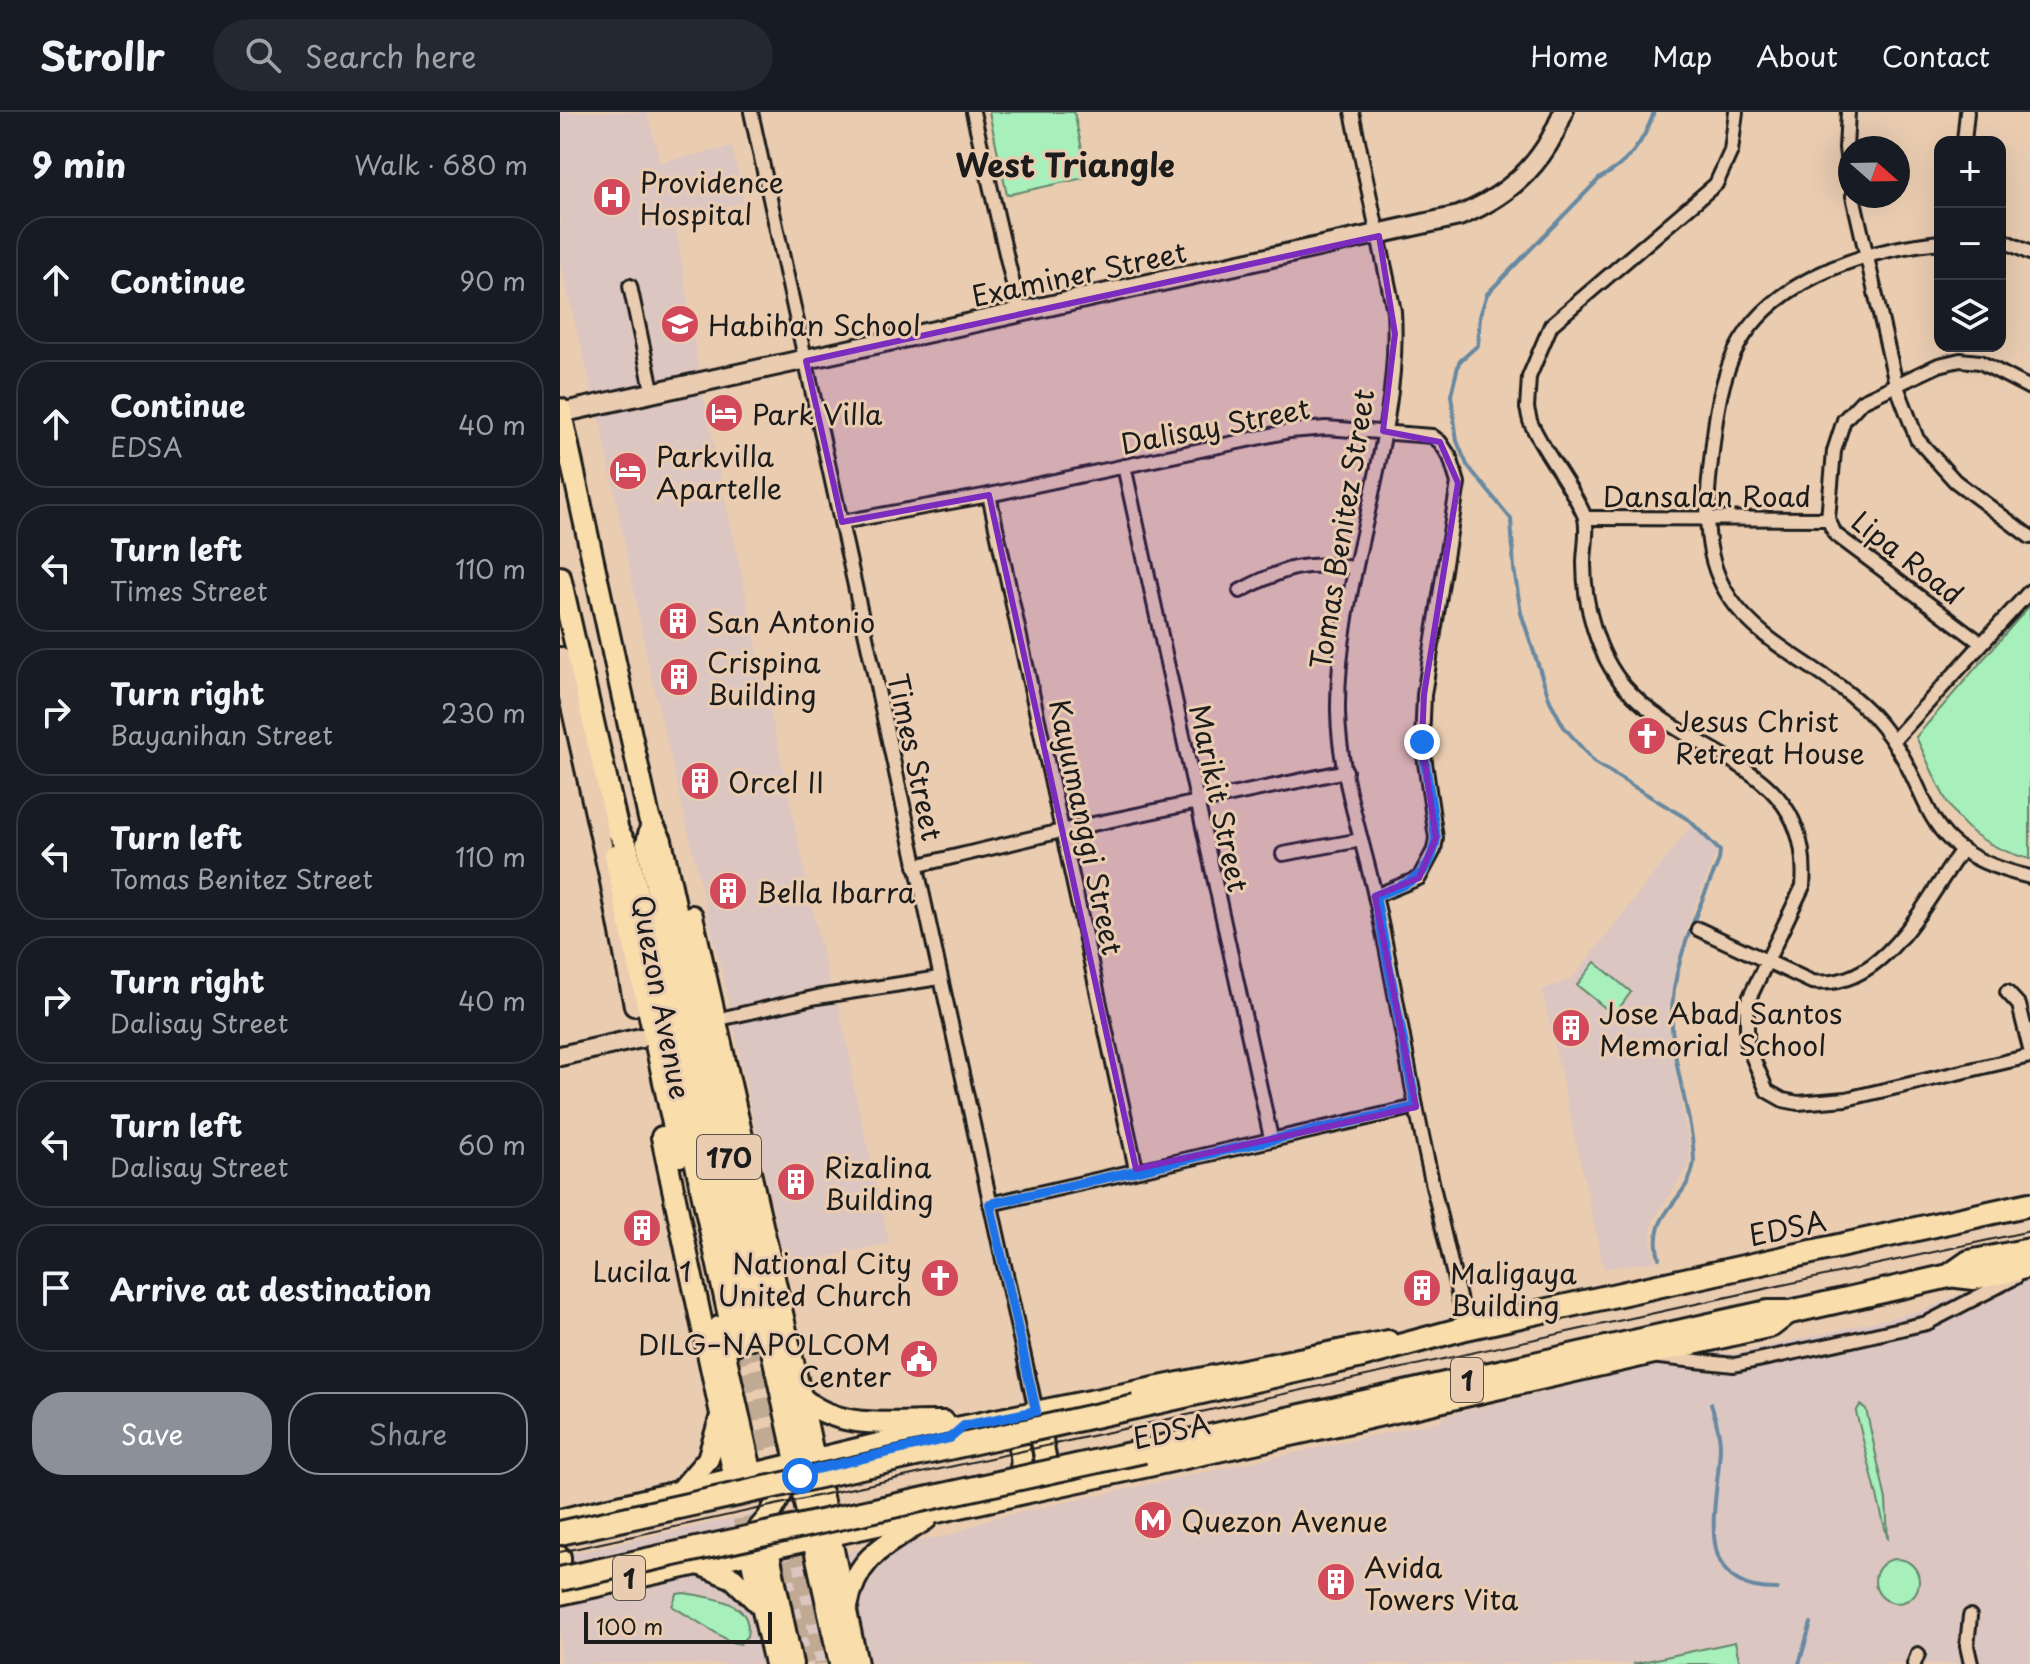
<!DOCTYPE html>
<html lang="en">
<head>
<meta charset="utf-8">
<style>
  :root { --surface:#171b24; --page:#242831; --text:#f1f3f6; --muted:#9ea1a6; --line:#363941; --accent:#8c9099 }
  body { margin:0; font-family:"Playpen Sans",sans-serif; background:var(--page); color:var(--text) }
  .controls { position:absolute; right:24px; top:24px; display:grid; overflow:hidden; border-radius:16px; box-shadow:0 8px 32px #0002 }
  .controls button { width:72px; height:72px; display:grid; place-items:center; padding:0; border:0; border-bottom:2px solid var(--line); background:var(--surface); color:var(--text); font:40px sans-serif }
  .compass { position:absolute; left:1278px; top:24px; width:72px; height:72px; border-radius:50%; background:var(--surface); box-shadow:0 8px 32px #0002; rotate:110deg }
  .scale { position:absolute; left:24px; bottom:20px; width:188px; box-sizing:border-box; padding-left:8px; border:4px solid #1c1c1c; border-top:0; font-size:22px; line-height:28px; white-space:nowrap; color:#1c1c1c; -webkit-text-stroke:6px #eacdb1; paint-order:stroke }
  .stop { position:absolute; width:24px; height:24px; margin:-18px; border:6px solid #1a73e8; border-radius:50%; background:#fff }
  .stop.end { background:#1a73e8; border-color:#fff; box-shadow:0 2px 8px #0008 }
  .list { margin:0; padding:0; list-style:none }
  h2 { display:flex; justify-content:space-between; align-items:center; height:104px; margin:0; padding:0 32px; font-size:34px }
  h2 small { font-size:26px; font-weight:400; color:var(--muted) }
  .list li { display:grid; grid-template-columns:52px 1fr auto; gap:24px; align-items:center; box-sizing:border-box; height:128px; margin:0 16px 16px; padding:0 16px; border:2px solid var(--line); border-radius:32px }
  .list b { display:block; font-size:30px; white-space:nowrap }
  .list p { margin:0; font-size:26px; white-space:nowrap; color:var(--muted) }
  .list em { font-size:26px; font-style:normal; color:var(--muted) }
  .actions { display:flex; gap:16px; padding:24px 32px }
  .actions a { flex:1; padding:18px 0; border:2px solid var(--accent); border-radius:32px; text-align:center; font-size:28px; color:var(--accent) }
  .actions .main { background:var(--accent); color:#fff }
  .icon { flex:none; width:44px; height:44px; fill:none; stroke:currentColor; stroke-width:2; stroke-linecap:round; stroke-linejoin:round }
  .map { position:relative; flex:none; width:1470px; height:1552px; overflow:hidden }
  header { display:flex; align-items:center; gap:48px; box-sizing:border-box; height:112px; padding:0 40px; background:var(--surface); border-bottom:2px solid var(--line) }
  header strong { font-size:38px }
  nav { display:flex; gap:44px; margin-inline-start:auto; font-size:28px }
  .search { width:560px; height:72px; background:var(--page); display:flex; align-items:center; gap:20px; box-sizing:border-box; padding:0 28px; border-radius:44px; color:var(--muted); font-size:30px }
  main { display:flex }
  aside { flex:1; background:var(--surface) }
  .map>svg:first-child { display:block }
  .built { fill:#dcc6c1 }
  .green { fill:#a7efbb; stroke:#62866c; stroke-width:2 }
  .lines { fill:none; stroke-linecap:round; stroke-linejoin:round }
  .stream { stroke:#6789a1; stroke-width:4 }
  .primary-tunnel { stroke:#c1aa93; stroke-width:20; stroke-dasharray:20 10; stroke-linecap:butt }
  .street-casing { stroke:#1c1c1c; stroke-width:18 }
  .secondary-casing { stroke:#1c1c1c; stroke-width:24 }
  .primary-casing { stroke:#1c1c1c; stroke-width:26 }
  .highway-casing { stroke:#1c1c1c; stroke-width:28 }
  .street { stroke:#eacdb1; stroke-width:12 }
  .secondary { stroke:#eacdb1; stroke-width:18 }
  .primary { stroke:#f9deab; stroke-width:20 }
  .highway { stroke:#f9deab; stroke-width:22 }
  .tram { stroke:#1c1c1c; stroke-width:2 }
  .highway-bridge-casing { stroke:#1c1c1c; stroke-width:28; stroke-linecap:butt }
  .highway-bridge { stroke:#f9deab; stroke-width:22 }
  .route { stroke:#1a73e8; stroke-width:10 }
  .marked { fill:#7b2cbf; fill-opacity:0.2; stroke:#7b2cbf; stroke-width:6; stroke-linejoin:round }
  .labels { text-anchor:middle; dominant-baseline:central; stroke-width:6; stroke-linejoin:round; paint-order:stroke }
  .shield { fill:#eacdb1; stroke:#5a5149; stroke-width:2 }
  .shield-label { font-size:26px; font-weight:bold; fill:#1c1c1c }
  .poi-label { font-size:28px; fill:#1c1c1c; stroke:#eacdb1; text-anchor:start }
  .street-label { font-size:28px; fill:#1c1c1c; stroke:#eacdb1 }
  .quarter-label { font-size:32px; font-weight:bold; fill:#1c1c1c; stroke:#eacdb1 }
</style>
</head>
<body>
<header>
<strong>Strollr</strong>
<div class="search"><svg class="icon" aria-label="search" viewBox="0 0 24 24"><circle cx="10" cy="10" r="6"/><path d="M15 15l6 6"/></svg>Search here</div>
<nav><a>Home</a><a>Map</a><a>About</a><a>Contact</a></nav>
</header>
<main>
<aside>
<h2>9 min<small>Walk · 680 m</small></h2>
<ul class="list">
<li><svg class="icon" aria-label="ahead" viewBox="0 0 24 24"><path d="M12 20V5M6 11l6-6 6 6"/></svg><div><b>Continue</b></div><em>90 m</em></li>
<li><svg class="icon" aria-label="ahead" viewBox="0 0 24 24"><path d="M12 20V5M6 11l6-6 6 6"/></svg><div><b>Continue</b><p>EDSA</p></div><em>40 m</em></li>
<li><svg class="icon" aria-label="left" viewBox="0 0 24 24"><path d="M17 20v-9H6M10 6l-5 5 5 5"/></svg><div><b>Turn left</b><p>Times Street</p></div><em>110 m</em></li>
<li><svg class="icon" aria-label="right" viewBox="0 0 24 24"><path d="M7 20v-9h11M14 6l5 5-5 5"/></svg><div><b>Turn right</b><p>Bayanihan Street</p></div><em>230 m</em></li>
<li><svg class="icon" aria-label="left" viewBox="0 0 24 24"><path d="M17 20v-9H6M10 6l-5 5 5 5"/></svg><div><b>Turn left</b><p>Tomas Benitez Street</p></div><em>110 m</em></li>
<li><svg class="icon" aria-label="right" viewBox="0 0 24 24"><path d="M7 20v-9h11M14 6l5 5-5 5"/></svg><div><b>Turn right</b><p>Dalisay Street</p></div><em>40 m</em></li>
<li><svg class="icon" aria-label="left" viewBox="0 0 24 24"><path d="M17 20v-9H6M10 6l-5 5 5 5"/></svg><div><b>Turn left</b><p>Dalisay Street</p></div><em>60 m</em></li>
<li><svg class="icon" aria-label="arrive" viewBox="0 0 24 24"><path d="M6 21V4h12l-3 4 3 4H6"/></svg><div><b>Arrive at destination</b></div></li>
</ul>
<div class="actions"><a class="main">Save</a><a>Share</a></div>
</aside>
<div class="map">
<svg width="1470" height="1552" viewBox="0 0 1470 1552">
  <rect width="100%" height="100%" fill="#eacdb1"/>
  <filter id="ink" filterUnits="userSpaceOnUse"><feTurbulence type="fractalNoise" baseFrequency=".0125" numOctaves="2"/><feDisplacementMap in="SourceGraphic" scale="16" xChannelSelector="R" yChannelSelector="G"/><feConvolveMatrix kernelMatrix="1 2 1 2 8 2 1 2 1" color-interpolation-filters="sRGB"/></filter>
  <g filter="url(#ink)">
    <g class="built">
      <path d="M0,0h87l13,50 72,-15 12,55 -69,17 27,170 116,545 14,60h4l18,80 -3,1 39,168 -105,24 -58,-271 -81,-343 -43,-219 -43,-171z"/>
      <path d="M1130,715l21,15 5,11 -31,80 -17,73 1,30 20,108 1,20 -37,57 -2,18 4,22 -51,8 -62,-279 31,-12z"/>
      <path d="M1470,1167v385h-1470v-108l219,-48 12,51 129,-18 30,-6 39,-16 451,-98 7,-6 127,-30 20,-9 116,-25 23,3 190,-44 34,-15z"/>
    </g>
    <g class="green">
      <path d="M429,0h85l14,65 -81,18z"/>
      <path d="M1470,493v254c-78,-20 -83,-59 -114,-122z"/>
      <path d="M1035,850l36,30 -17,23 -37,-30z"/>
      <path d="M1300,1293l6,4 20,91 2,40 -32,-128z"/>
      <circle cx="1337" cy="1469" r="22"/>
      <path d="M124,1481c24,4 71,7 63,43l-7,8 -9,-2 -59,-36 5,-12z"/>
      <path d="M1175,1530l5,22h-107z"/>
    </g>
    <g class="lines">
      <g class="stream">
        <path d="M1094,0c-10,30 -26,52 -54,66l-113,116 -7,22 -2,29 -19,17 -8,33 6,46 10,24 44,54 3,50 7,44 29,88 14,26 31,36 94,57 31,31 -1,9c-23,56 -54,115 -46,179 4,41 20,81 21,122 -4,41 -48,49 -35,97"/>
        <path d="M1151,1292c4,13 9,27 9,42 -1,57 -33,144 57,143"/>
        <path d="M1239,1552l12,-41"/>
      </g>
      <g class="primary-tunnel">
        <path d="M192,1227l71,325"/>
        <path d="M175,1232l31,144"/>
        <path d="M177,1377l9,47"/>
        <path d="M216,1419l29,133"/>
      </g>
      <g class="street-casing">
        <g id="street">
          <path d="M191,0l285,1299"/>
          <path d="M413,0l47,202"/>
          <path d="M792,0l42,199c8,132 -58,267 -56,401 1,62 24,124 37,184 17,72 28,147 43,220 14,71 32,141 48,212"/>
          <path d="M1176,0l-5,39 -15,33 -165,141 -22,52 -2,31 3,13c14,33 40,61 54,94 5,12 0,35 0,48 0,42 13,92 41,124 66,74 188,74 178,199l-56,117v41l20,47 16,9 15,3 48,-4 184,-43"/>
          <path d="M1288,0l-2,36 4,34"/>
          <path d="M1404,30l3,-30"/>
          <path d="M1293,84l43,188 21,55 38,42 75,56"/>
          <path d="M1440,127l30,14"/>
          <path d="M1380,130c-78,8 -179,40 -210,121 -13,33 -16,72 -20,107 -5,44 -6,90 20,128 35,52 103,73 144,119 68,76 32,131 156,160"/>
          <path d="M70,174l23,108"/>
          <path d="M564,354l147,672"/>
          <path d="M429,383l147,674"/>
          <path d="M1026,406l242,1"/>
          <path d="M282,410l147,-27 301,-64 36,-3 106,8 8,6 10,15 8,26 -34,212 -2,47 14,96 -2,12 -15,28 -44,18"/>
          <path d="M680,479c45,-24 65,-30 115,-23"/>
          <path d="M1421,531l-146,-109 -7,-15 6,-68 10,-31 18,-19 77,-36 21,-5 20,2 50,26"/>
          <path d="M1333,629l137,-150"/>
          <path d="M723,742l78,-14"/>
          <path d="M355,754l159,-38 272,-57"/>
          <path d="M1138,817l114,53c72,9 113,-81 149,-131"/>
          <path d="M1447,880l12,13 11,44"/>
          <path d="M155,908l102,-23 122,-19"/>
          <path d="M430,1092l426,-97"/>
          <path d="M1099,1245l75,8 100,-21 93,-21 89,-46"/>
          <path d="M1410,1504l-3,30 4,18"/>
          <path d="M1354,1552l4,-10"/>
        </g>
      </g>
      <g class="secondary-casing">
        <g id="secondary">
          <path d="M0,301l899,-197c50,-20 86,-53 104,-104"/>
          <path d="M0,545l49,219 25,130"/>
          <path d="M0,944l81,-18"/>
        </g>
      </g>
      <g class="primary-casing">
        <g id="primary">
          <path d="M0,297l89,409 12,22 179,824"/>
          <path d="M0,465l58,254 9,15 108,498"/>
          <path d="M91,714l-4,17 105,496"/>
          <path d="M55,743l65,301"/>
          <path d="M132,804l109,481 56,267"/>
          <path d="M102,1025l75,352"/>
          <path d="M1389,1164l25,3 56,-12"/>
          <path d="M159,1215l35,157"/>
          <path d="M241,1285c38,35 94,24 143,25"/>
          <path d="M477,1303l10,52 11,15"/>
          <path d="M443,1313c20,17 24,41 11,64"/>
          <path d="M123,1376l25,-29 12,-40"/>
          <path d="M0,1408l327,-78 501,-101"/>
          <path d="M205,1423l27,129"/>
          <path d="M187,1427l28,125"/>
          <path d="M187,1431l21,-25 25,-45"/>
          <path d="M0,1445v23"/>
          <path d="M137,1451l36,15 26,26"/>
          <path d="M0,1482l800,-174 412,-94 18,-14"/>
          <path d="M287,1495c9,-51 39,-62 79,-88"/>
        </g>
      </g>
      <g class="highway-casing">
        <g id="highway">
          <path d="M575,1295l227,-51 104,-28 564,-124"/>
          <path d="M584,1339l624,-139h22l159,-36 20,-14 61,-12"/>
        </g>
      </g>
      <use href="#street" class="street"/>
      <use href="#secondary" class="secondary"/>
      <use href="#primary" class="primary"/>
      <use href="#highway" class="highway"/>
      <path class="tram" d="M0,1440l1470,-321"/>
      <g class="highway-bridge-casing">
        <g id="highway-bridge">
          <path d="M0,1421l575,-126"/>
          <path d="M0,1467l584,-128"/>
        </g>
      </g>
      <use href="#highway-bridge" class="highway-bridge"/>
    </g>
  </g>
  <g class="lines" filter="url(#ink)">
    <path class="route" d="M240,1364l-1,-3 151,-35 14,-12 72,-15 -46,-207 426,-97 -41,-211c35,-14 55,-17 61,-58l-14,-96"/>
  </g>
  <path class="marked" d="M819,124l16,98 -12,97 57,11 18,41 -34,212 -2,47 14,96 -17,40 -44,18 41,211 -280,62 -147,-674 -147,27 -36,-161z"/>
  <defs>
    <g id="hospital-disc" transform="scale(2)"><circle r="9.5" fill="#d1495b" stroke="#eacdb1"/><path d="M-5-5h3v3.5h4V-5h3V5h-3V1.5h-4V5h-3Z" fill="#fff"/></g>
    <g id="school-disc" transform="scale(2)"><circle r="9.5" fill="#d1495b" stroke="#eacdb1"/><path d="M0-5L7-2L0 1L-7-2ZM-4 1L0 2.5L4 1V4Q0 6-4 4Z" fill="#fff"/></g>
    <g id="hotel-disc" transform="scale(2)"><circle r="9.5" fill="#d1495b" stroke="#eacdb1"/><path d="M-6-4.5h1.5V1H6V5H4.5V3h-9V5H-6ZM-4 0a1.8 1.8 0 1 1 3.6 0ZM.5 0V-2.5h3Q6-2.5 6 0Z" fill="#fff"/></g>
    <g id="building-disc" transform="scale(2)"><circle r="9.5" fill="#d1495b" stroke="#eacdb1"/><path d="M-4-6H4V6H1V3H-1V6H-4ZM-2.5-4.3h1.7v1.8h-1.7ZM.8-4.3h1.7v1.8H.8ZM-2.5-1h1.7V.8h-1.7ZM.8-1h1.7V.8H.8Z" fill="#fff"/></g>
    <g id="church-disc" transform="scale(2)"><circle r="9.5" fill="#d1495b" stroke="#eacdb1"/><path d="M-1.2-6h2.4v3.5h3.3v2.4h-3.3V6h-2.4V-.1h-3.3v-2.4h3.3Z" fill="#fff"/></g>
    <g id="civic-disc" transform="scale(2)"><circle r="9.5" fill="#d1495b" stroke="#eacdb1"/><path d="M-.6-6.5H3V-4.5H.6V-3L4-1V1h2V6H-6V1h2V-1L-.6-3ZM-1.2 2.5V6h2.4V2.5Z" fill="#fff"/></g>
    <g id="metro-disc" transform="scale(2)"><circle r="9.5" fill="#d1495b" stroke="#eacdb1"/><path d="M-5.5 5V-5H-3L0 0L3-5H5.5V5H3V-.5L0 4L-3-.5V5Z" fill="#fff"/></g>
  </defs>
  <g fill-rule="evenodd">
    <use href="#hospital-disc" x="52" y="85"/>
    <use href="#school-disc" x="120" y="212"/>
    <use href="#hotel-disc" x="164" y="301"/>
    <use href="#hotel-disc" x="68" y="359"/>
    <use href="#building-disc" x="118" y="509"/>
    <use href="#building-disc" x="119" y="565"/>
    <use href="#church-disc" x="1087" y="624"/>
    <use href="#building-disc" x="140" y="669"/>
    <use href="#building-disc" x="168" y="779"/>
    <use href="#building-disc" x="1011" y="916"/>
    <use href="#building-disc" x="236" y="1070"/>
    <use href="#building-disc" x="82" y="1116"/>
    <use href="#church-disc" x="380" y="1166"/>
    <use href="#building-disc" x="862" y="1176"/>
    <use href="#civic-disc" x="359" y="1247"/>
    <use href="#metro-disc" x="593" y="1408"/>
    <use href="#building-disc" x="776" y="1470"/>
  </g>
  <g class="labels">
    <g class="shield">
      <rect x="137" y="1023" width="64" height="44" rx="6"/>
      <rect x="891" y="1246" width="32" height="44" rx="6"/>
      <rect x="53" y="1444" width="32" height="44" rx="6"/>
    </g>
    <g class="shield-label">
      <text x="169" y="1045">170</text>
      <text x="907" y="1268">1</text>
      <text x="69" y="1466">1</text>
    </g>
    <g class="poi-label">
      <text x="80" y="69">Providence<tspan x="80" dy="32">Hospital</tspan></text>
      <text x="148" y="212">Habihan School</text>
      <text x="192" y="301">Park Villa</text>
      <text x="96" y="343">Parkvilla<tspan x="96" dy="32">Apartelle</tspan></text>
      <text x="146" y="509">San Antonio</text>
      <text x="147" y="549">Crispina<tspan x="147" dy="32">Building</tspan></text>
      <text x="1115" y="608">Jesus Christ<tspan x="1115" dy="32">Retreat House</tspan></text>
      <text x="168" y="669">Orcel II</text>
      <text x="196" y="779">Bella Ibarra</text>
      <text x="1039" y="900">Jose Abad Santos<tspan x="1039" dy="32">Memorial School</tspan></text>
      <text x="264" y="1054">Rizalina<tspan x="264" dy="32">Building</tspan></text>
      <text x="352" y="1150" text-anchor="end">National City<tspan x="352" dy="32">United Church</tspan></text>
      <text x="82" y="1158" text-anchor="middle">Lucila 1</text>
      <text x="890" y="1160">Maligaya<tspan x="890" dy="32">Building</tspan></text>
      <text x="331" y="1231" text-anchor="end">DILG–NAPOLCOM<tspan x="331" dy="32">Center</tspan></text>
      <text x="621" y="1408">Quezon Avenue</text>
      <text x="804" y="1454">Avida<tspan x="804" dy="32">Towers Vita</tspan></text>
    </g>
    <g class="street-label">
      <text transform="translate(519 161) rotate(-12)">Examiner Street</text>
      <text transform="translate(655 313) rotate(-11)">Dalisay Street</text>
      <text x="1147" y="383">Dansalan Road</text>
      <text transform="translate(781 417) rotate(-81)">Tomas Benitez Street</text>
      <text transform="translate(1348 445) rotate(38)">Lipa Road</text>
      <text transform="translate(356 645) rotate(78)">Times Street</text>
      <text transform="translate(660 686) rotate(78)">Marikit Street</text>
      <text transform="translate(527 715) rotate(78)">Kayumanggi Street</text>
      <text transform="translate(102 885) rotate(79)">Quezon Avenue</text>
      <text transform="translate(1227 1115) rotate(-12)">EDSA</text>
      <text transform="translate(611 1318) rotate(-12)">EDSA</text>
    </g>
    <g class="quarter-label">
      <text x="505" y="52">West Triangle</text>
    </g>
  </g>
</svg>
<div class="controls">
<button>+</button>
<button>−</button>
<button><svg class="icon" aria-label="layers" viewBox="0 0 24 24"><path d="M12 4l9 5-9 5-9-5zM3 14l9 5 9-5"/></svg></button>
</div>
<svg class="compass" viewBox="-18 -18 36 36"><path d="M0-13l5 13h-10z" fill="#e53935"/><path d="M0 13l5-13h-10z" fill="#9ea1a6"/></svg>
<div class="scale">100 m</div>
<div class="stop" style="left:240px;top:1364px"></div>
<div class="stop end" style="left:862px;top:630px"></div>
</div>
</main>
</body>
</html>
